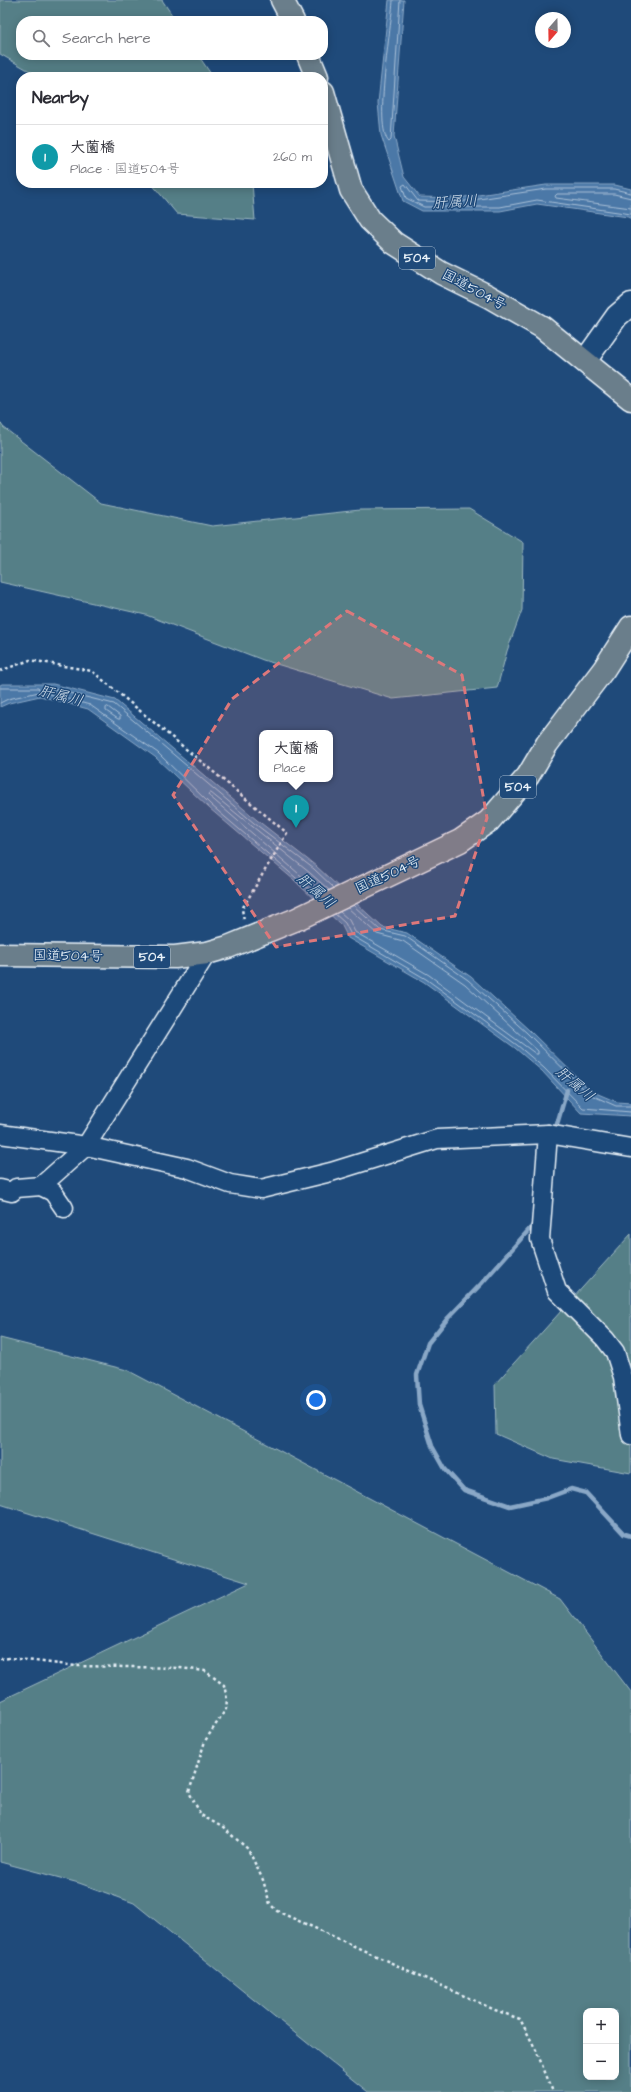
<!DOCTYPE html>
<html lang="en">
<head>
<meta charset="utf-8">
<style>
  :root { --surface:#fff; --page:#f2f2f3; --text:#2b2b33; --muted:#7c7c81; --line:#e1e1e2; --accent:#b45309 }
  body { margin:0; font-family:"Architects Daughter","Klee One",sans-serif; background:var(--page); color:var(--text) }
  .controls { position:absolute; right:12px; bottom:12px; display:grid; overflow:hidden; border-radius:8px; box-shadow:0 2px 10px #0003 }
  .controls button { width:36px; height:36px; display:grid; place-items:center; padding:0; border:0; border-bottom:1px solid var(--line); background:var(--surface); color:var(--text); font:20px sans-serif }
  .compass { position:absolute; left:535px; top:12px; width:36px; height:36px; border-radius:50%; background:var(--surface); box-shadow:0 2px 10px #0003; rotate:200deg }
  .you { position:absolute; left:316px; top:1400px; width:14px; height:14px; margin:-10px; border:3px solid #fff; border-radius:50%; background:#1a73e8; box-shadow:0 0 0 6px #1a73e833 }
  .badge { display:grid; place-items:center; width:26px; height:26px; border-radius:50%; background:var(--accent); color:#fff; font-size:13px; font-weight:700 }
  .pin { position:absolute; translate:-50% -33px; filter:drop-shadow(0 1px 2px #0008) }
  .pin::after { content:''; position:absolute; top:21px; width:14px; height:12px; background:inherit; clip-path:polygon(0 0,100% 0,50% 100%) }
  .popup { position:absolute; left:259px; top:730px; width:74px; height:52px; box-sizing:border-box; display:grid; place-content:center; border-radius:8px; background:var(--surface); filter:drop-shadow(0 1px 3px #0005); font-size:13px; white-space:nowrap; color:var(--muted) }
  .popup b { font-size:15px; color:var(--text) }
  .popup::after { content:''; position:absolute; left:50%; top:100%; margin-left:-8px; border:8px solid transparent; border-top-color:var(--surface) }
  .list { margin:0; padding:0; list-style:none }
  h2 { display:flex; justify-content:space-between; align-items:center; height:52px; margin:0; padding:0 16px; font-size:17px }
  h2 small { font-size:13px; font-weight:400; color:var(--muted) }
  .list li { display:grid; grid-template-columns:26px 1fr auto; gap:12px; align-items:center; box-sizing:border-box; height:64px; padding:0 16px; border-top:1px solid var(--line) }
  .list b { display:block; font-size:15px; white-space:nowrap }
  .list p { margin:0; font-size:13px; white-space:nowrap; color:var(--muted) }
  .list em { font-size:13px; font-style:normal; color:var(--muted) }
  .icon { flex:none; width:22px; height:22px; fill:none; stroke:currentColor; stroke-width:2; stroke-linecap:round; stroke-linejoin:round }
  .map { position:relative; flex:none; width:631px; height:2092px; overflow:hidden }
  .search { position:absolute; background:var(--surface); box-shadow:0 2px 10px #0003; left:16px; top:16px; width:312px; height:44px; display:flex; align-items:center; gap:10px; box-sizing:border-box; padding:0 14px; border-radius:16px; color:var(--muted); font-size:15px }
  .panel { position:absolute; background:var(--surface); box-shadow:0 2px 10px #0003; left:16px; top:72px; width:312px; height:116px; border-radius:16px }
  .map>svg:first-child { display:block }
  .green { fill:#547f87; stroke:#9eb8c0; fill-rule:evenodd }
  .water { fill:#4c78a7; stroke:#8aa8c7 }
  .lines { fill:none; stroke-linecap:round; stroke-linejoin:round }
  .shore { stroke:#aac1d8; stroke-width:1 }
  .stream { stroke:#8aa8c7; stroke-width:4.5 }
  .street-casing { stroke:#e8f1f8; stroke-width:21 }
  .secondary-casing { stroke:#e8f1f8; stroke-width:25 }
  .highway-casing { stroke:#e8f1f8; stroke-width:25 }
  .path { stroke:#e8f1f8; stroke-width:2.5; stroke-dasharray:3 3; stroke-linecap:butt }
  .street { stroke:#1f4a7a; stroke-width:18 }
  .secondary { stroke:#1f4a7a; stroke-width:22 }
  .highway { stroke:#6b7e8b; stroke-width:22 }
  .marked { fill:#dd787b; fill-opacity:0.2; stroke:#dd787b; stroke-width:3; stroke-dasharray:8 5; stroke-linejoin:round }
  .labels { text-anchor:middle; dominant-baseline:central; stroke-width:3; stroke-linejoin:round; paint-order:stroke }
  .shield { fill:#1f4a7a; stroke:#acbfd2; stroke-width:1 }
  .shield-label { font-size:13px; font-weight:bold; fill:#e8f1f8 }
  .street-label { font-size:14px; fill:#e8f1f8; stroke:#1f4a7a }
  .water-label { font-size:15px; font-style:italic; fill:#d1dfec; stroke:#1f4a7a }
</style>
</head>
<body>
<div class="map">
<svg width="631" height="2092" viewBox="0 0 631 2092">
  <rect width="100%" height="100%" fill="#1f4a7a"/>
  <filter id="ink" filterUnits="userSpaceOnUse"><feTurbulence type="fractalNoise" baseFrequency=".025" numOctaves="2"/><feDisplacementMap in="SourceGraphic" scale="8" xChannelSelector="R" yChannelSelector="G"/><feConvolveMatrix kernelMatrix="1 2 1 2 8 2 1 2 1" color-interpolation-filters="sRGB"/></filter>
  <g filter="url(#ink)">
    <g class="green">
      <path d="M0,0h162l14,21h-155v34h177l15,22h-173l-40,-23z"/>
      <path d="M151,183h101l3,37 -78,-6z"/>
      <path d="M0,422l3,5 98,76 111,23 148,-16 109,-1 54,33 -1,68 -15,41 -10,37 -104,11 -130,-39 -117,-45 -146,-33z"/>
      <path d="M631,1234v239l-78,-14 -57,-25 -1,-50z"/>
      <path d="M0,1338l127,32 433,229 71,93v400h-263l-234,-189 -55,-20 -79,-21v-161l249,-118 -249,-79zM586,2011h30v66h-30z"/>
    </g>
    <g class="water">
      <path d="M389,0h15l-10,136 10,41 16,20 38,1 88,-13h69l16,4v30l-3,-2 -91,-13 -37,7h-78l-19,-10 -22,-66 -3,-32z"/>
      <path d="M2,684h51l62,16 142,120 59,46 66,61 25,6 64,44 58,53 62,61 26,11 14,1v13l-50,-3 -39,-42 -27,-23 -91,-66 -76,-44 -6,-12 -48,-46 -85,-72 -54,-51 -67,-48 -48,-13 -31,7 -9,4v-22z"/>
    </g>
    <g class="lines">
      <g class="shore">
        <path d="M393,0c-1,25 -20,127 -4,142l2,-2 9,-140"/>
        <path d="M631,193l-17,-4h-68l-87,13 -41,-1 -13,-17 -3,2 4,12 18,9h76l37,-7 94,14"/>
        <path d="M631,198l-17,-4h-57l-2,2 1,2 75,10"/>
        <path d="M0,688h38l2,2 -1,2 -31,7 -8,4"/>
        <path d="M108,707l12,9v3h-2l-12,-8v-3z"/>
        <path d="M322,894l-107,-93 -7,-6 1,-2h2l99,80 19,17"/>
        <path d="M317,896l-106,-91 -53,-52 -68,-48 -48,-13 -1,-3h12l61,15 140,119 60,46 20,19"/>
        <path d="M353,905l27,25 25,6 63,44 59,53 62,61 27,12h15"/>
        <path d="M340,912l9,8 6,12 74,43 107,79h2v-3l-73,-67 -62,-43 -26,-7 -29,-26"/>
        <path d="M335,914l10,9 6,12 75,44 91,66 27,23 39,40 48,4"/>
      </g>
      <g class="stream">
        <path d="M555,1131l12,-41"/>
        <path d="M535,1223l-54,61 -33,34 -20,25 -11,32 2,30 13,41 13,23 19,21 46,16 37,-8 24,-9 15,4 38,41 7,2"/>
      </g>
      <g class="street-casing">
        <g id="street">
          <path d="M0,1134l86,12 101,22 43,16 31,5 70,-17 106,-33 111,-5 83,14"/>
          <path d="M548,1134l-8,105 17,52 48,48 10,13 8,25 8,58"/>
          <path d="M41,1186l12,6 11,16"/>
          <path d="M0,1189l12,3 4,-4 25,-2 45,-40 121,-193"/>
        </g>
      </g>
      <g class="secondary-casing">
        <path id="secondary" d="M585,361l32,-45 14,-12"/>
      </g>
      <g class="highway-casing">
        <g id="highway">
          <path d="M282,0l11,21"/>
          <path d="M308,55l9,22"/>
          <path d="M323,92l28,98 19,30 24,23 47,30 47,23 54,31 89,72"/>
          <path d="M0,955l175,2 32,-4 21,-6 69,-28 163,-78 29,-20 39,-45 19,-32 57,-75 27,-42"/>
        </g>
      </g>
      <g class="path">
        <path d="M0,671l30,-11 62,11 195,162 -45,76 2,12"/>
        <path d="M0,1659l10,-1 66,8 104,2 25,3 19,14 3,14 -1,10 -21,32 -16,51 12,23 21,12 26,22 15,31 7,24 7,7 218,99 25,9 16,31 17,42"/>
      </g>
      <use href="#street" class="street"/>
      <use href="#secondary" class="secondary"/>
      <use href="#highway" class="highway"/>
    </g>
  </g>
  <path class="marked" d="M347,611l115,64 25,143 -32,98 -179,31 -103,-152 59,-96z"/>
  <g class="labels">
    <g class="shield">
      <rect x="399" y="247" width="36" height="22" rx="3"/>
      <rect x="500" y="776" width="36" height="22" rx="3"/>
      <rect x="134" y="946" width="36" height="22" rx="3"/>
    </g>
    <g class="shield-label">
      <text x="417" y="258">504</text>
      <text x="518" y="787">504</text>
      <text x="152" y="957">504</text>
    </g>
    <g class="street-label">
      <text transform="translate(474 290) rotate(28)">国道504号</text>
      <text transform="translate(388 875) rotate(-25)">国道504号</text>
      <text transform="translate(68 956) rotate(1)">国道504号</text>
    </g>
    <g class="water-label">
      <text transform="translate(455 202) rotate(-3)">肝属川</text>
      <text transform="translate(61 696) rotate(15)">肝属川</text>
      <text transform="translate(316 891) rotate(42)">肝属川</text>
      <text transform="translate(575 1084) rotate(41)">肝属川</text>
    </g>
  </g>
</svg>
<div class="controls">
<button>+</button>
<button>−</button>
</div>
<svg class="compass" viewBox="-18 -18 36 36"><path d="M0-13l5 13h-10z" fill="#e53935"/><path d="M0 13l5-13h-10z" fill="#7c7c81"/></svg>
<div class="you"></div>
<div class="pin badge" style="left:296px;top:828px;background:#0f9aa8">1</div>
<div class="popup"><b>大薗橋</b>Place</div>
<div class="search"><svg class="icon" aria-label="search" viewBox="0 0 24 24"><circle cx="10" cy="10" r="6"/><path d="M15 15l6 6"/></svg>Search here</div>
<section class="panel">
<h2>Nearby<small></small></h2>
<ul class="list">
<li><span class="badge" style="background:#0f9aa8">1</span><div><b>大薗橋</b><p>Place · 国道504号</p></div><em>260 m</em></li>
</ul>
</section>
</div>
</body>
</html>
